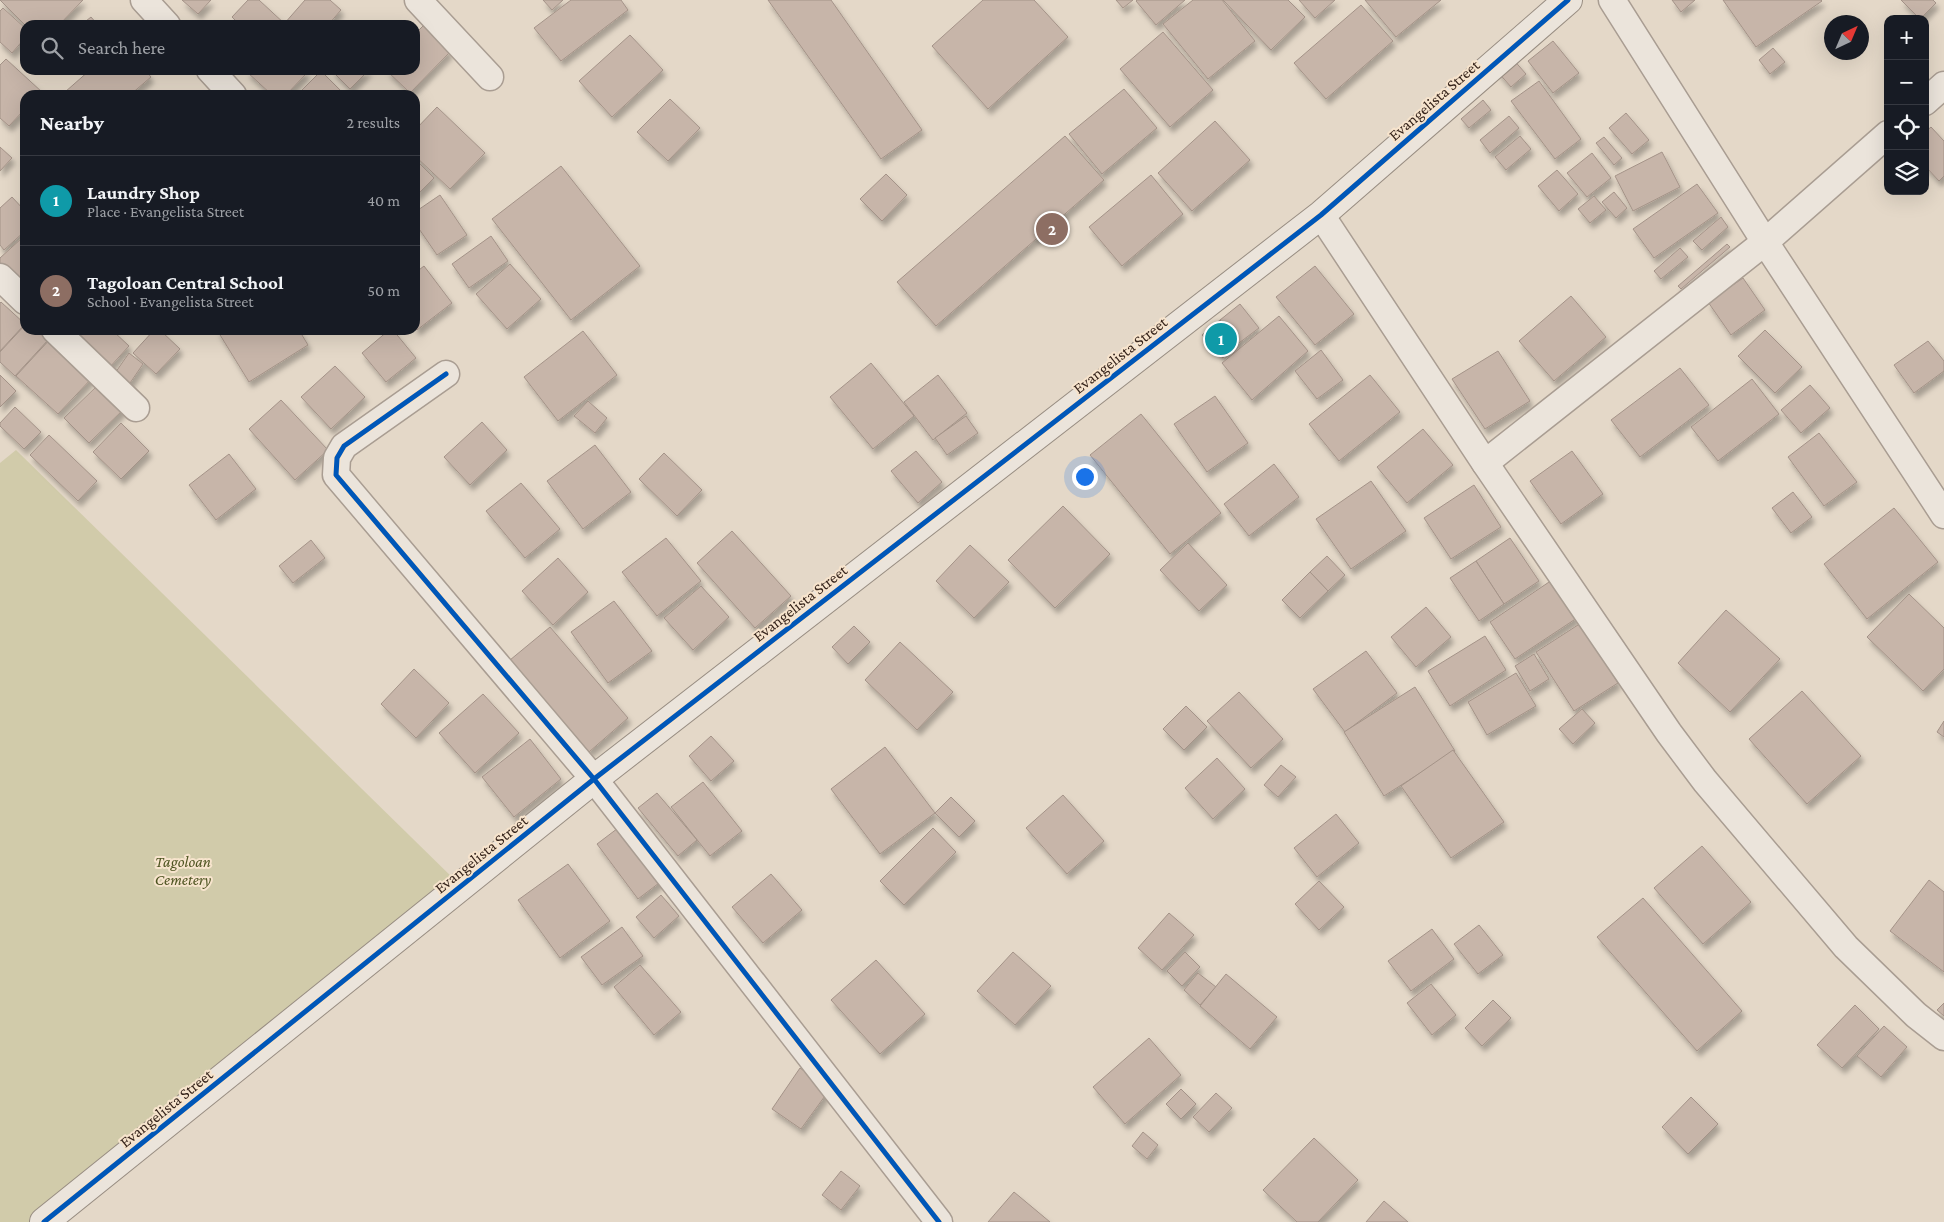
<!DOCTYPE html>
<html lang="en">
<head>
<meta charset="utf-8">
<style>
  :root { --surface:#171b24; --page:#20242c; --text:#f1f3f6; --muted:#9ea1a6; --line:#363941; --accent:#b8b2af }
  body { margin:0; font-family:"Crimson Pro",serif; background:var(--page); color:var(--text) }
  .controls { position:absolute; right:15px; top:15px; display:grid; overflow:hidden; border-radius:10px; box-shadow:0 5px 20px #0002 }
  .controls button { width:45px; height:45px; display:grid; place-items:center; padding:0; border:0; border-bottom:1px solid var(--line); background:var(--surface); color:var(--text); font:25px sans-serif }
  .compass { position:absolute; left:1824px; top:15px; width:45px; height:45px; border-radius:50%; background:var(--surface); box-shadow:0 5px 20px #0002; rotate:44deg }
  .you { position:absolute; left:1084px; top:476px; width:18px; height:18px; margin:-12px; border:4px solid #fff; border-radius:50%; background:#1a73e8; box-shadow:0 0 0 8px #1a73e833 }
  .badge { display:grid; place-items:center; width:32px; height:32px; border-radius:50%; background:var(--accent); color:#fff; font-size:16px; font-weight:700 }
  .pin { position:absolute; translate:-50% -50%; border:2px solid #fff; box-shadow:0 1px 5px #0006 }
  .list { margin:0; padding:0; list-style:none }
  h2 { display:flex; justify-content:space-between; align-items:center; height:65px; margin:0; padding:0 20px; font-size:21px }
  h2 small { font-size:16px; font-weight:400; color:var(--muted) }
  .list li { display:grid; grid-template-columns:32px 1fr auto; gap:15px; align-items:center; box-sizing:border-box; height:90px; padding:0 20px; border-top:1px solid var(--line) }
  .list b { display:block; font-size:19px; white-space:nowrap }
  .list p { margin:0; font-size:16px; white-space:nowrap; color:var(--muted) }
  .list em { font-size:16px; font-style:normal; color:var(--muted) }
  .icon { flex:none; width:28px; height:28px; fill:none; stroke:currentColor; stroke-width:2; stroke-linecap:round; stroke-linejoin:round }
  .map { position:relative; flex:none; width:1944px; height:1222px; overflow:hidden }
  .search { position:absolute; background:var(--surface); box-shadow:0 5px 20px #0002; left:20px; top:20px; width:400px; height:55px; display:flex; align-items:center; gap:12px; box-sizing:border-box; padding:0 18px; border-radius:15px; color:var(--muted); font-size:19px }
  .panel { position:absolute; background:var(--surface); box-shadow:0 5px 20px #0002; left:20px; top:90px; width:400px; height:245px; border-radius:15px }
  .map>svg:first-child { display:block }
  .cemetery { fill:#d1cbaa }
  .building { fill:#c7b5a9; stroke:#a49388; filter:url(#shadow) }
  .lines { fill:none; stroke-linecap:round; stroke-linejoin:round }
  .street-casing { stroke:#a99d92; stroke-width:29 }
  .secondary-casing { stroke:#988d82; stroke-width:30 }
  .street { stroke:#ebe4db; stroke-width:26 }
  .secondary { stroke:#ebe4db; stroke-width:28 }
  .cycleway-casing { stroke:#f7e4cd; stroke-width:8 }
  .cycleway { stroke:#0057b8; stroke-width:5 }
  .labels { text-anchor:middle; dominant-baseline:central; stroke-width:4; stroke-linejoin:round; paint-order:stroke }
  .street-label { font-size:16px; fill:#36241b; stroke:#f7e4cd }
  .park-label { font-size:16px; font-style:italic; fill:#4e5421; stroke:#f7e4cd }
</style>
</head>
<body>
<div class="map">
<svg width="1944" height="1222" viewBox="0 0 1944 1222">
  <defs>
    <filter id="shadow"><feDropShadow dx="3" dy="5.5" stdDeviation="2.5" flood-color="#0004"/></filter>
  </defs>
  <rect width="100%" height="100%" fill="#e4d8c8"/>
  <path class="cemetery" d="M16,450l443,434 -424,338h-35v-759z"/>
  <g class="building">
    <path d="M0,0h83l-24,25h-34z"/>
    <path d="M182,0h29l-13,14z"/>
    <path d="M248,0h11l27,25h-46l-8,-8z"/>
    <path d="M305,0h25l11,10 -13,15h-43l-1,-1z"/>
    <path d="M543,0h20l-11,10z"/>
    <path d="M571,0h50l7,10 -67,51 -27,-33z"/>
    <path d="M768,0h63l91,130 -41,29z"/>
    <path d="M983,0h51l34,37 -80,72 -56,-63z"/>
    <path d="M1116,0h17l-10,8z"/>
    <path d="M1137,0h48l-29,25 -20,-24z"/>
    <path d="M1193,0h29l33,41 -47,38 -45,-55z"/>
    <path d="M1223,0h65l17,17 -34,33z"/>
    <path d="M1299,0h36l-20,18z"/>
    <path d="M1365,0h76l-45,37z"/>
    <path d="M1672,0h23l-14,12z"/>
    <path d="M1723,0h98l1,1 -66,46z"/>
    <path d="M1901,0h32l3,3 -16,16z"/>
    <path d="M1361,5l32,36 -67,58 -32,-36z"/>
    <path d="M3,8l22,20v10l-13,15 -12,-11v-31z"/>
    <path d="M91,17l7,8h-17z"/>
    <path d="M423,26l27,26 -40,41 -24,-23h29v-36z"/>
    <path d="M1163,32l50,58 -43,37 -50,-58z"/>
    <path d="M630,35l33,35 -51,47 -33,-36z"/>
    <path d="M1553,41l26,32 -26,20 -25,-32z"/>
    <path d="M1773,48l12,14 -15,12 -11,-14z"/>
    <path d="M1512,58l14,16 -15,13 -14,-16z"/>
    <path d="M6,59l36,33 -3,3h-14v14l-16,17 -9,-8v-53z"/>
    <path d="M90,70h55l6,7 -21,18h-62l-3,-3z"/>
    <path d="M249,70h55l3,3 -21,22h-14l-25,-23z"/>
    <path d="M331,70h38l-19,19z"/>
    <path d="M321,71l24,24h-48z"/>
    <path d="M1539,81l42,58 -26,20 -44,-58z"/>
    <path d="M1124,89l33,39 -55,46 -33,-40z"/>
    <path d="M670,99l30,29 -32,33 -31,-29z"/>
    <path d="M1483,100l8,10 -22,18 -8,-9z"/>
    <path d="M437,107l48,46 -35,36 -35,-33v-26z"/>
    <path d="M1626,113l23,27 -17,14 -23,-26z"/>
    <path d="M1509,116l10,12 -29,25 -10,-13z"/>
    <path d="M1215,121l35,39 -58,51 -34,-38z"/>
    <path d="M1931,127l13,14v35l-5,5 -14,-15v-34z"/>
    <path d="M1065,136l39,44 -168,146 -39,-44z"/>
    <path d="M1520,136l11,13 -25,21 -11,-13z"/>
    <path d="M1604,137l18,21 -8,7 -18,-22z"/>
    <path d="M0,147l12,11 -12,13z"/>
    <path d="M1662,152l18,35 -47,24 -18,-35z"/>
    <path d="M1592,153l19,25 -24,19 -20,-24z"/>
    <path d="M415,159l19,19 -19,19z"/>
    <path d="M561,166l79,100 -69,54 -79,-101z"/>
    <path d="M1557,170l21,24 -19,17 -21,-25z"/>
    <path d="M886,174l21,21 -25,26 -22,-22z"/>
    <path d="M1151,175l32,39 -61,52 -33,-39z"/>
    <path d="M1697,184l21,29 -64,45 -21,-29z"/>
    <path d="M1614,192l13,16 -11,10 -14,-16z"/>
    <path d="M440,195l27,40 -30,20 -22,-32v-11z"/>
    <path d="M1594,196l12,14 -16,13 -12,-14z"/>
    <path d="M12,197l13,14v20l-21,19 -4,-5v-37z"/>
    <path d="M1721,217l7,10 -26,23 -9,-9z"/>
    <path d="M491,236l17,25 -39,27 -17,-24z"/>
    <path d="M23,237l2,2v35l-10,8 -15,-18v-6z"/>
    <path d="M1727,244l3,3 -49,42 -3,-3z"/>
    <path d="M1680,248l8,9 -27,22 -7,-8z"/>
    <path d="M510,264l31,35 -34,30 -31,-35z"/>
    <path d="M424,266l28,37 -35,27 -2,-3v-54z"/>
    <path d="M1315,266l39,48 -39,31 -39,-48z"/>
    <path d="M1743,278l22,32 -34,25 -23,-33z"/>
    <path d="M1571,296l35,41 -52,44 -35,-40z"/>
    <path d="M1,302l24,22 -25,27v-48z"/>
    <path d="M1240,304l19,24 -20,15 -19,-23z"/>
    <path d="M1279,316l29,35 -56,49 -30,-37z"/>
    <path d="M1220,320l19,23 -16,15 -21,-23z"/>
    <path d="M25,325v5h15l9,9 -34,37 -15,-14v-10z"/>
    <path d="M68,330h44l17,16 -20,22z"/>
    <path d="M154,330h6l20,19 -24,25 -23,-21z"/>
    <path d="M217,330h82l9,15 -59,37z"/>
    <path d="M389,330h4l23,28 -30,24 -24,-29z"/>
    <path d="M1765,330l37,37 -27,26 -37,-37z"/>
    <path d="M583,331l34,44 -59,46 -34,-44z"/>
    <path d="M52,337l42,39 -36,38 -42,-38z"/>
    <path d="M1928,341l16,20v10l-30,22 -20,-28z"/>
    <path d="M1321,350l22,30 -26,19 -22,-28z"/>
    <path d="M1498,351l32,50 -45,28 -33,-50z"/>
    <path d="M129,353l14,11 -15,22 -15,-10z"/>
    <path d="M871,363l43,53 -41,33 -43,-52z"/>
    <path d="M335,366l30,31 -34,32 -30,-32z"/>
    <path d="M1680,368l29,37 -69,52 -29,-37z"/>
    <path d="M0,375l16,16 -16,16z"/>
    <path d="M938,375l29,38 -34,27 -29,-38z"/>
    <path d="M1370,375l30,37 -61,49 -30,-37z"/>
    <path d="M1752,379l27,35 -61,47 -27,-34z"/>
    <path d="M100,383l25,25 -36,35 -25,-25z"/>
    <path d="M1810,385l20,23 -29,25 -20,-23z"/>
    <path d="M1215,396l33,47 -41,29 -33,-48z"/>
    <path d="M281,400l47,50 -33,30 -46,-51z"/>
    <path d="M588,401l19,17 -12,15 -21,-17z"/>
    <path d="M15,407l26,25 -17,17 -24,-23v-3z"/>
    <path d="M1141,414l80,99 -51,41 -80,-99z"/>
    <path d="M966,416l12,17 -31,22 -12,-17z"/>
    <path d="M482,422l25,28 -37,35 -26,-28z"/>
    <path d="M121,423l28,28 -28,28 -28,-27z"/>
    <path d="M1423,429l30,36 -46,38 -30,-36z"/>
    <path d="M1819,433l38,49 -33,24 -36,-49z"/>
    <path d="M49,435l48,46 -19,20 -48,-46z"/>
    <path d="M595,445l36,47 -48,37 -36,-48z"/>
    <path d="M916,451l26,31 -24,21 -27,-32z"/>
    <path d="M1572,451l31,43 -42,30 -31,-43z"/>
    <path d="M664,453l38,37 -25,26 -38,-37z"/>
    <path d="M229,454l27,35 -40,31 -27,-35z"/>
    <path d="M1274,464l25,33 -50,39 -25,-32z"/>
    <path d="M1371,481l35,50 -55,38 -35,-50z"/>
    <path d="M521,483l39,46 -35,29 -39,-47z"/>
    <path d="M1474,485l27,42 -50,32 -27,-41z"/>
    <path d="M1793,492l19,25 -21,16 -19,-25z"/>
    <path d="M1063,506l47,48 -55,54 -47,-48z"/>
    <path d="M1894,508l44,54 -71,57 -43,-55z"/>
    <path d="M732,531l59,65 -36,32 -58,-65z"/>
    <path d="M666,538l35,43 -44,35 -35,-44z"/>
    <path d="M1510,538l29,43 -35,23 -28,-43z"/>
    <path d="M311,540l14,18 -32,25 -14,-17z"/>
    <path d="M1188,543l39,42 -28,26 -39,-41z"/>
    <path d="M970,545l39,37 -35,36 -38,-37z"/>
    <path d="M1327,556l18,19 -17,16 -18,-19z"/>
    <path d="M558,558l30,34 -35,33 -31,-34z"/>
    <path d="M1476,561l28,43 -25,17 -29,-43z"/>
    <path d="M1310,572l18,19 -28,27 -18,-18z"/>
    <path d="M1552,580l25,38 -62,41 -25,-37z"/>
    <path d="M701,586l28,31 -36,33 -29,-32z"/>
    <path d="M1909,594l35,34v41l-21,22 -56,-54z"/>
    <path d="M614,601l38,50 -44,32 -37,-51z"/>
    <path d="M1426,607l25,30 -35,30 -25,-30z"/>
    <path d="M1726,610l54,49 -50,53 -52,-49z"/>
    <path d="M1581,623l37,60 -44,28 -38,-59z"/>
    <path d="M854,626l16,16 -22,22 -16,-17z"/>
    <path d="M550,627l78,91 -39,34 -79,-92z"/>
    <path d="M1485,636l21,34 -56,36 -22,-35z"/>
    <path d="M900,642l53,50 -36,38 -52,-50z"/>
    <path d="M1366,651l31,42 -52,39 -32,-43z"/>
    <path d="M1534,654l15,25 -19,12 -15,-25z"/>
    <path d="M414,669l35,34 -33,35 -35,-34z"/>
    <path d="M1516,673l20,33 -49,29 -19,-33z"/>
    <path d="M1415,687l40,64 -71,45 -40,-64z"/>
    <path d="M1802,691l59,65 -54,48 -58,-65z"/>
    <path d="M1239,692l44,47 -32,29 -44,-47z"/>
    <path d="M483,694l36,39 -44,40 -36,-40z"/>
    <path d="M1186,706l21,21 -23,23 -21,-21z"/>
    <path d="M1582,709l13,14 -22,21 -14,-15z"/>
    <path d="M1944,721v16l-7,-5z"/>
    <path d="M711,736l23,25 -23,20 -22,-25z"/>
    <path d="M530,739l31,40 -47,38 -32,-40z"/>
    <path d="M885,747l50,66 -55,41 -49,-65z"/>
    <path d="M1453,750l51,72 -53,36 -50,-72z"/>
    <path d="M1217,758l28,31 -32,30 -28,-31z"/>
    <path d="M1281,765l15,12 -18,20 -14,-12z"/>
    <path d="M703,782l39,49 -32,25 -39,-49z"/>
    <path d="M657,793l40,47 -19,16 -40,-48z"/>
    <path d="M1063,795l41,46 -37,33 -41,-46z"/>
    <path d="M951,797l24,24 -16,16 -24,-24z"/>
    <path d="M1336,814l23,29 -42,34 -23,-29z"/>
    <path d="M626,822l41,55 -29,22 -41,-55z"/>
    <path d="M933,828l23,24 -52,53 -24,-24z"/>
    <path d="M1702,846l49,56 -48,42 -49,-56z"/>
    <path d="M568,864l42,57 -50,37 -42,-58z"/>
    <path d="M771,874l31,36 -39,33 -31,-36z"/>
    <path d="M1929,880l15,12v80l-54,-41z"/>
    <path d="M1319,881l25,26 -25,23 -24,-26z"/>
    <path d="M661,895l18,21 -25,22 -18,-21z"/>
    <path d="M1643,898l99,113 -45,40 -100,-114z"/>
    <path d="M1169,913l25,22 -32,35 -24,-22z"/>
    <path d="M1479,925l24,30 -25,19 -24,-30z"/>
    <path d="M622,927l21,29 -41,29 -21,-28z"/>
    <path d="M1432,929l22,30 -43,32 -23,-30z"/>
    <path d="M1013,952l38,34 -36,39 -38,-34z"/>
    <path d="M1185,952l15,15 -18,19 -15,-15z"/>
    <path d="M876,960l49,54 -45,40 -49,-54z"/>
    <path d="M640,965l41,47 -27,23 -40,-48z"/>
    <path d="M1198,973l18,14 -16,18 -16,-15z"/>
    <path d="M1226,974l51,43 -27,32 -50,-43z"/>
    <path d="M1431,984l25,31 -24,20 -25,-32z"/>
    <path d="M1493,1000l18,18 -29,28 -17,-18z"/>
    <path d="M1944,1003v13l-7,-6z"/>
    <path d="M1855,1005l24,24 -37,39 -25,-23z"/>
    <path d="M1884,1026l23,21 -26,30 -24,-21z"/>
    <path d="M1149,1038l32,37 -56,49 -32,-37z"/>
    <path d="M800,1068l30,21 -29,40 -29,-20z"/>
    <path d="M1181,1089l15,15 -15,15 -15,-15z"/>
    <path d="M1216,1093l16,15 -23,24 -16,-15z"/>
    <path d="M1691,1097l27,27 -30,30 -26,-27z"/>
    <path d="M1143,1132l15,13 -11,14 -15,-13z"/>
    <path d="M1314,1138l44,42 -40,42h-21l-34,-32z"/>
    <path d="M841,1171l19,15 -19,24 -19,-15z"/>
    <path d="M1014,1192l36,30h-62z"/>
    <path d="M1384,1201l24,21h-42z"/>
  </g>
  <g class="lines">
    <g class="street-casing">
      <g id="street">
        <path d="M144,0l23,25"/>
        <path d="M418,0l72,77"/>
        <path d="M1612,0l153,242 179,273"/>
        <path d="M210,70l23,25"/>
        <path d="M1925,102l19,-17"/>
        <path d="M1321,215l164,248 184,270 36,48 141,166 70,68 28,22"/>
        <path d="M0,277l25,24"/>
        <path d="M55,330l81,78"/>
        <path d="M446,374l-102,72 -7,12 -1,17 258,304 345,443"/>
        <path d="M1485,463l280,-221 123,-108"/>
      </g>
    </g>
    <g class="secondary-casing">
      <path id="secondary" d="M44,1222l550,-443 727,-564 247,-215"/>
    </g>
    <use href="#street" class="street"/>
    <use href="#secondary" class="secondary"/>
    <g class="cycleway-casing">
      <g id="cycleway">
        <path d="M446,374l-102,72 -7,12 -1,17 258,304 345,443"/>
        <path d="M44,1222l550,-443 727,-564 247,-215"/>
      </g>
    </g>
    <use href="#cycleway" class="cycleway"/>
  </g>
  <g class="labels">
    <g class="street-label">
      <text transform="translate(1434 100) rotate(-41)">Evangelista Street</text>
      <text transform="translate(1120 355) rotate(-38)">Evangelista Street</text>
      <text transform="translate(800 603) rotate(-38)">Evangelista Street</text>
      <text transform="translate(481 854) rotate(-39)">Evangelista Street</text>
      <text transform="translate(166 1108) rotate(-39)">Evangelista Street</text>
    </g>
    <g class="park-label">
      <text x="183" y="861">Tagoloan<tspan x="183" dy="18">Cemetery</tspan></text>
    </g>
  </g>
</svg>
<div class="controls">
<button>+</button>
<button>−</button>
<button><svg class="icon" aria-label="locate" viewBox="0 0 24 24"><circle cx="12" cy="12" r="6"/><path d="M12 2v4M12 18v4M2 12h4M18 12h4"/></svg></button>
<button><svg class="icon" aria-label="layers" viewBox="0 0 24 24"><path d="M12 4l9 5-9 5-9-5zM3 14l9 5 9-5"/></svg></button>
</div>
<svg class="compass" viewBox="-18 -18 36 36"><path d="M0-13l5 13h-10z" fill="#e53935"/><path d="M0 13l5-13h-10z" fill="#9ea1a6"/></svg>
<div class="you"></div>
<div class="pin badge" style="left:1221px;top:339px;background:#0f9aa8">1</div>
<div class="pin badge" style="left:1052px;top:229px;background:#8d6e63">2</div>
<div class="search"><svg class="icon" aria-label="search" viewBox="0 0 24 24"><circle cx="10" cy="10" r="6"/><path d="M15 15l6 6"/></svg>Search here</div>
<section class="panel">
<h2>Nearby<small>2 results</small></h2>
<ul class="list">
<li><span class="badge" style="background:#0f9aa8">1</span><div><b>Laundry Shop</b><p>Place · Evangelista Street</p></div><em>40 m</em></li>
<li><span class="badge" style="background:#8d6e63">2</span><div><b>Tagoloan Central School</b><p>School · Evangelista Street</p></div><em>50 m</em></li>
</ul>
</section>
</div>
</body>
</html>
